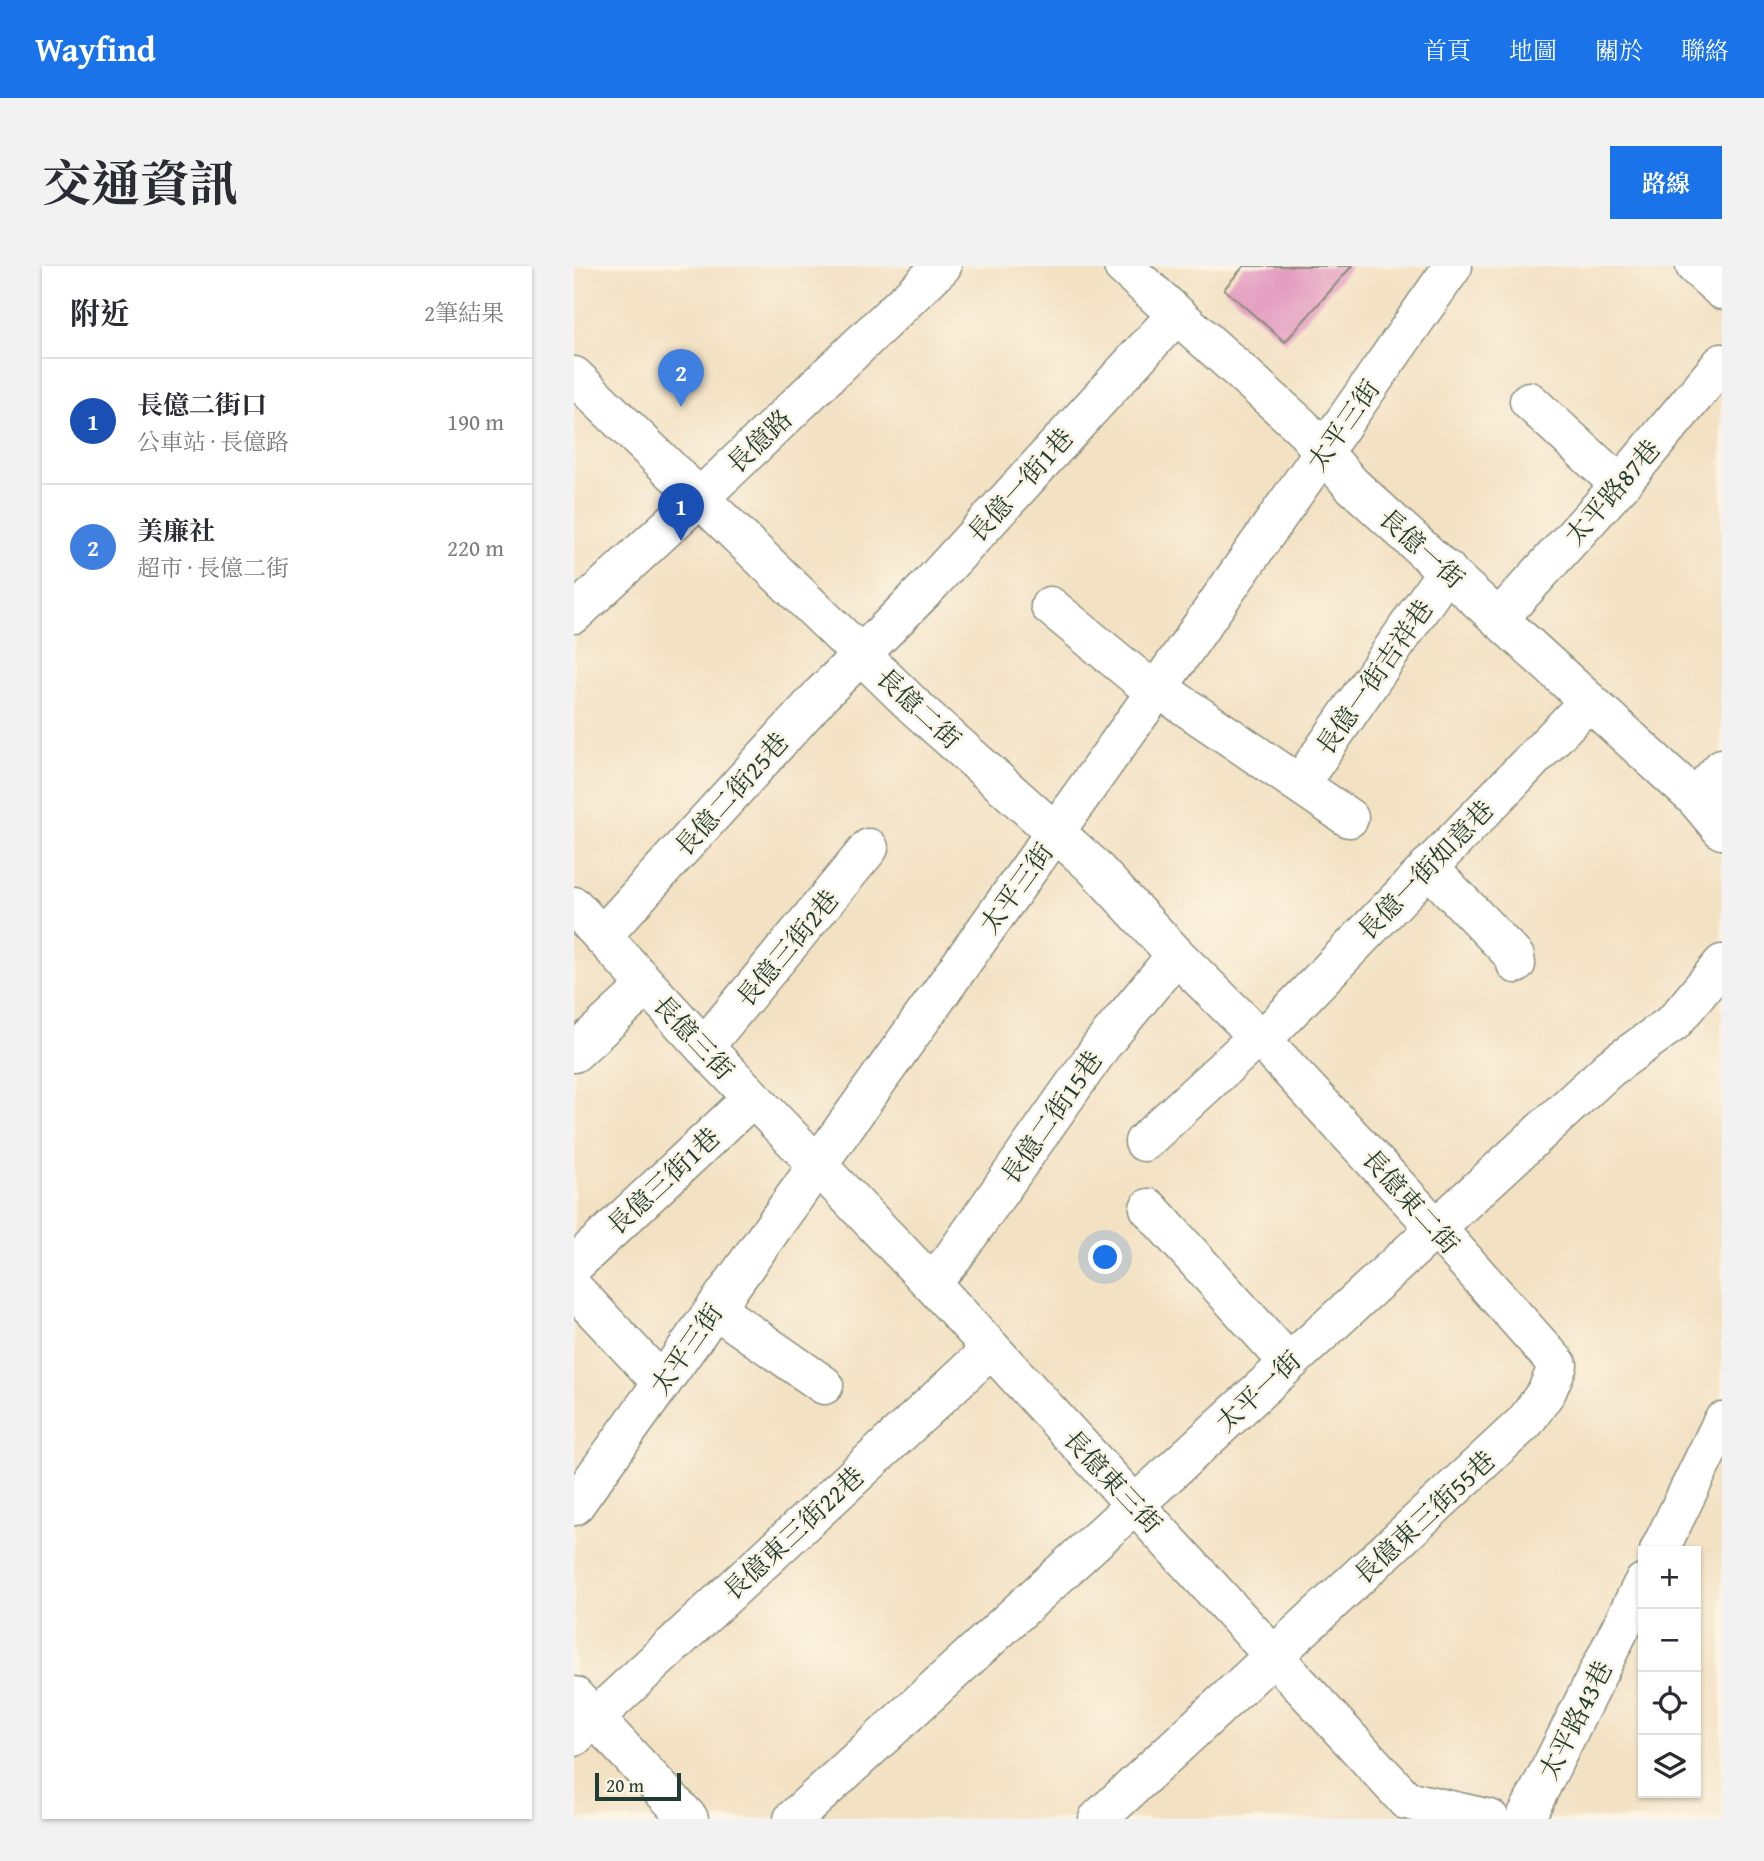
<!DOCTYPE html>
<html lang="zh-TW">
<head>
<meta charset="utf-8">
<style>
  :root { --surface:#fff; --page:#f2f2f3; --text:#2b2b33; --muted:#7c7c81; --line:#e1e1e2; --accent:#1a73e8 }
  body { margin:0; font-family:"Gentium Book Plus","Noto Serif TC",serif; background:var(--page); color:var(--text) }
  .controls { position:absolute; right:21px; bottom:21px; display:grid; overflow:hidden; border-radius:0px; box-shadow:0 2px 5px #0004 }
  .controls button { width:63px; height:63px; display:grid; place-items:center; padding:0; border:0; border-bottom:2px solid var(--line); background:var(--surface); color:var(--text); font:35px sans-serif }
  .scale { position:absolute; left:21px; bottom:18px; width:86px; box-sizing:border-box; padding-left:7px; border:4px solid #1f3d34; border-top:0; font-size:19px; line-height:24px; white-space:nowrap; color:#1f3d34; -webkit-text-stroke:5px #fcf5e5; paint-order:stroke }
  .you { position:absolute; left:532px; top:992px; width:24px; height:24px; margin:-18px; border:5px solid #fff; border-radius:50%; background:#1a73e8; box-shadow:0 0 0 10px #1a73e833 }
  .badge { display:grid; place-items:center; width:46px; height:46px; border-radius:50%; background:var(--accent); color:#fff; font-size:23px; font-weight:700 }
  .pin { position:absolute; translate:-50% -58px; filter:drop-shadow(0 2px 4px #0008) }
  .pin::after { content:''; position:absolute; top:37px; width:24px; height:21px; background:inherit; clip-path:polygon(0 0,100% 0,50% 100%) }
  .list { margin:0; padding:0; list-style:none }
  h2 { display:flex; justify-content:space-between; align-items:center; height:91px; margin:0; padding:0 28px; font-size:30px }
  h2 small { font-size:23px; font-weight:400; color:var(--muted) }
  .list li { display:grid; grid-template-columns:46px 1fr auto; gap:21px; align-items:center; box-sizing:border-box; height:126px; padding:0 28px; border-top:2px solid var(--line) }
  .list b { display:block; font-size:26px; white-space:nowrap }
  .list p { margin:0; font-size:23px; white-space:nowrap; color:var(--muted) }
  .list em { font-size:23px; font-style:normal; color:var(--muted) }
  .icon { flex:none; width:38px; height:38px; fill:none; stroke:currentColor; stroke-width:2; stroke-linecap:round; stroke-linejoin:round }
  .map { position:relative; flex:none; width:1148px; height:1553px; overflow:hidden; border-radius:0px }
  header { display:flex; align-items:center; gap:42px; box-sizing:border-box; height:98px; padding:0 35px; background:var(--accent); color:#fff }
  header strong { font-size:33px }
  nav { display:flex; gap:38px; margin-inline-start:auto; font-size:24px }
  .intro { display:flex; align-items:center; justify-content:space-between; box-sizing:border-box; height:168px; padding:0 42px }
  h1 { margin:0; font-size:49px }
  .button { padding:18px 32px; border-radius:0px; background:var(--accent); color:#fff; font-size:24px; font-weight:700 }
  main { display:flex; gap:42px; padding:0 42px }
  aside { flex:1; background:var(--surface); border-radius:0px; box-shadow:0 2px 5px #0004 }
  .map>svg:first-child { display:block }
  .building { fill:#e295bd }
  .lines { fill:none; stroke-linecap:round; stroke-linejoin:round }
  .minor-casing { stroke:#898f7c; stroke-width:41 }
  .minor { stroke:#fff; stroke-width:38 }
  .labels { text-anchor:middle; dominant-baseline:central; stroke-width:5; stroke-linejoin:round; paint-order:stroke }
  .street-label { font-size:26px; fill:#1f3d34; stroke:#fcf5e5 }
</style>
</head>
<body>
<header>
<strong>Wayfind</strong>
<nav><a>首頁</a><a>地圖</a><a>關於</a><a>聯絡</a></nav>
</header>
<div class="intro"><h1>交通資訊</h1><a class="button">路線</a></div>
<main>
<aside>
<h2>附近<small>2筆結果</small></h2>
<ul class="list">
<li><span class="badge" style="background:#1a4fb4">1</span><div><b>長億二街口</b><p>公車站 · 長億路</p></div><em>190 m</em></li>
<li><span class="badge" style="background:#3f7fe0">2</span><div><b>美廉社</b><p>超市 · 長億二街</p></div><em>220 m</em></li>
</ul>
</aside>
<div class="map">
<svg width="1148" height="1553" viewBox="0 0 1148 1553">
  <rect width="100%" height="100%" fill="#fcf5e5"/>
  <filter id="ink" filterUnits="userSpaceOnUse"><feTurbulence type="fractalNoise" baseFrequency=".0143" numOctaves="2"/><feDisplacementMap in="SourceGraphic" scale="14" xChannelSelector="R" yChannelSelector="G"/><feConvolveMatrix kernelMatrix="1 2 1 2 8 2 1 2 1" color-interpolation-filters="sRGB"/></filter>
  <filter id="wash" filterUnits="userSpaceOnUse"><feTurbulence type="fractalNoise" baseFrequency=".00686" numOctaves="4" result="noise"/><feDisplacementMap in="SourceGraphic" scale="28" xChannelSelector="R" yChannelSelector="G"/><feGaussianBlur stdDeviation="1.57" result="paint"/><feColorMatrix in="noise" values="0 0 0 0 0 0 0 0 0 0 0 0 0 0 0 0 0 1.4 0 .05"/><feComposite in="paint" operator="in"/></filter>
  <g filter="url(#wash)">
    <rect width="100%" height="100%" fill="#f3e1c3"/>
    <g id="blocks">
      <path class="building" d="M670,0h108l-67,76 -61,-53z"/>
    </g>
  </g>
  <g filter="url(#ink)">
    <use href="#blocks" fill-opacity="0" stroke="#898f7c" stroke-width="2"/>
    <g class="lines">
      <g class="minor-casing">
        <g id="minor">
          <path d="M549,0l178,160 50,58 344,314 27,32"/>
          <path d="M1121,0l27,24"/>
          <path d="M0,110l341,331 177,158 84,90 86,85 174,188 122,137 -11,26 -22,31 -427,397"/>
          <path d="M955,135l91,84"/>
          <path d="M476,340l89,73 19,9 191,130"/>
          <path d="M0,348l152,-141 216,-207"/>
          <path d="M926,351l120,-132 102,-122"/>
          <path d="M726,518l147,-214"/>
          <path d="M1121,532l27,-30"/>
          <path d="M854,601l87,90 1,7"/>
          <path d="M0,640l130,141 227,236 475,517"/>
          <path d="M28,670l220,-242 104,-105 250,-274"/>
          <path d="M130,781l165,-199"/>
          <path d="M0,787l73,-67"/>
          <path d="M570,876l104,-96 14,-6 327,-339"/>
          <path d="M575,942l140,155"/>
          <path d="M0,999l178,-167"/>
          <path d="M357,1017l21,-24 150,-214 74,-90"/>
          <path d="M0,1023l88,94"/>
          <path d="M141,1043l109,76"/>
          <path d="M0,1240l584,-818 295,-422"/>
          <path d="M1085,1285l63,-129"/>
          <path d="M0,1430l115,123"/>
          <path d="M0,1471l417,-388"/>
          <path d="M832,1534l84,19"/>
          <path d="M219,1553l817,-751 64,-46 48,-58"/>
          <path d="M951,1553l118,-236"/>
        </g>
      </g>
      <use href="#minor" class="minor"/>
    </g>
  </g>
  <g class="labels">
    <g class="street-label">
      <text transform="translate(769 159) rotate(-55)">太平三街</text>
      <text transform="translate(185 175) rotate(-44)">長億路</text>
      <text transform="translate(446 219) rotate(-48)">長億一街1巷</text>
      <text transform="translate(1038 226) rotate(-49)">太平路87巷</text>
      <text transform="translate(848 282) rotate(42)">長億一街</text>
      <text transform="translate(800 411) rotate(-55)">長億一街吉祥巷</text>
      <text transform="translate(345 442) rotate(43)">長億二街</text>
      <text transform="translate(157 528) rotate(-48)">長億二街25巷</text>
      <text transform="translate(851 604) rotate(-46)">長億一街如意巷</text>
      <text transform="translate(442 622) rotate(-54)">太平三街</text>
      <text transform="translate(213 682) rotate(-50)">長億三街2巷</text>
      <text transform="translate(120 771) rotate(47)">長億三街</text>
      <text transform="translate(477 851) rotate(-55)">長億二街15巷</text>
      <text transform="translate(89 915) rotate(-43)">長億三街1巷</text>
      <text transform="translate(837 935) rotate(48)">長億東二街</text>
      <text transform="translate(112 1083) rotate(-55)">太平三街</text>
      <text transform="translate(684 1125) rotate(-43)">太平一街</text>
      <text transform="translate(539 1215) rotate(47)">長億東三街</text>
      <text transform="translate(850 1251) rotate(-43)">長億東三街55巷</text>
      <text transform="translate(219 1267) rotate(-43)">長億東三街22巷</text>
      <text transform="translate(1001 1454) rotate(-63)">太平路43巷</text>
    </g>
  </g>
</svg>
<div class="controls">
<button>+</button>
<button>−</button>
<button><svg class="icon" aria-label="locate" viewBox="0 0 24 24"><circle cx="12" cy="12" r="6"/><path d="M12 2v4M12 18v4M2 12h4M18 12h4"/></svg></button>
<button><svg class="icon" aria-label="layers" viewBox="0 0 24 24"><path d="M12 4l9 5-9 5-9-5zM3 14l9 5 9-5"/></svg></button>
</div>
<div class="scale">20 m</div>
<div class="you"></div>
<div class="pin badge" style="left:107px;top:275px;background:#1a4fb4">1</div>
<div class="pin badge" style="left:107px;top:141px;background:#3f7fe0">2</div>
</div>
</main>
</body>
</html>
